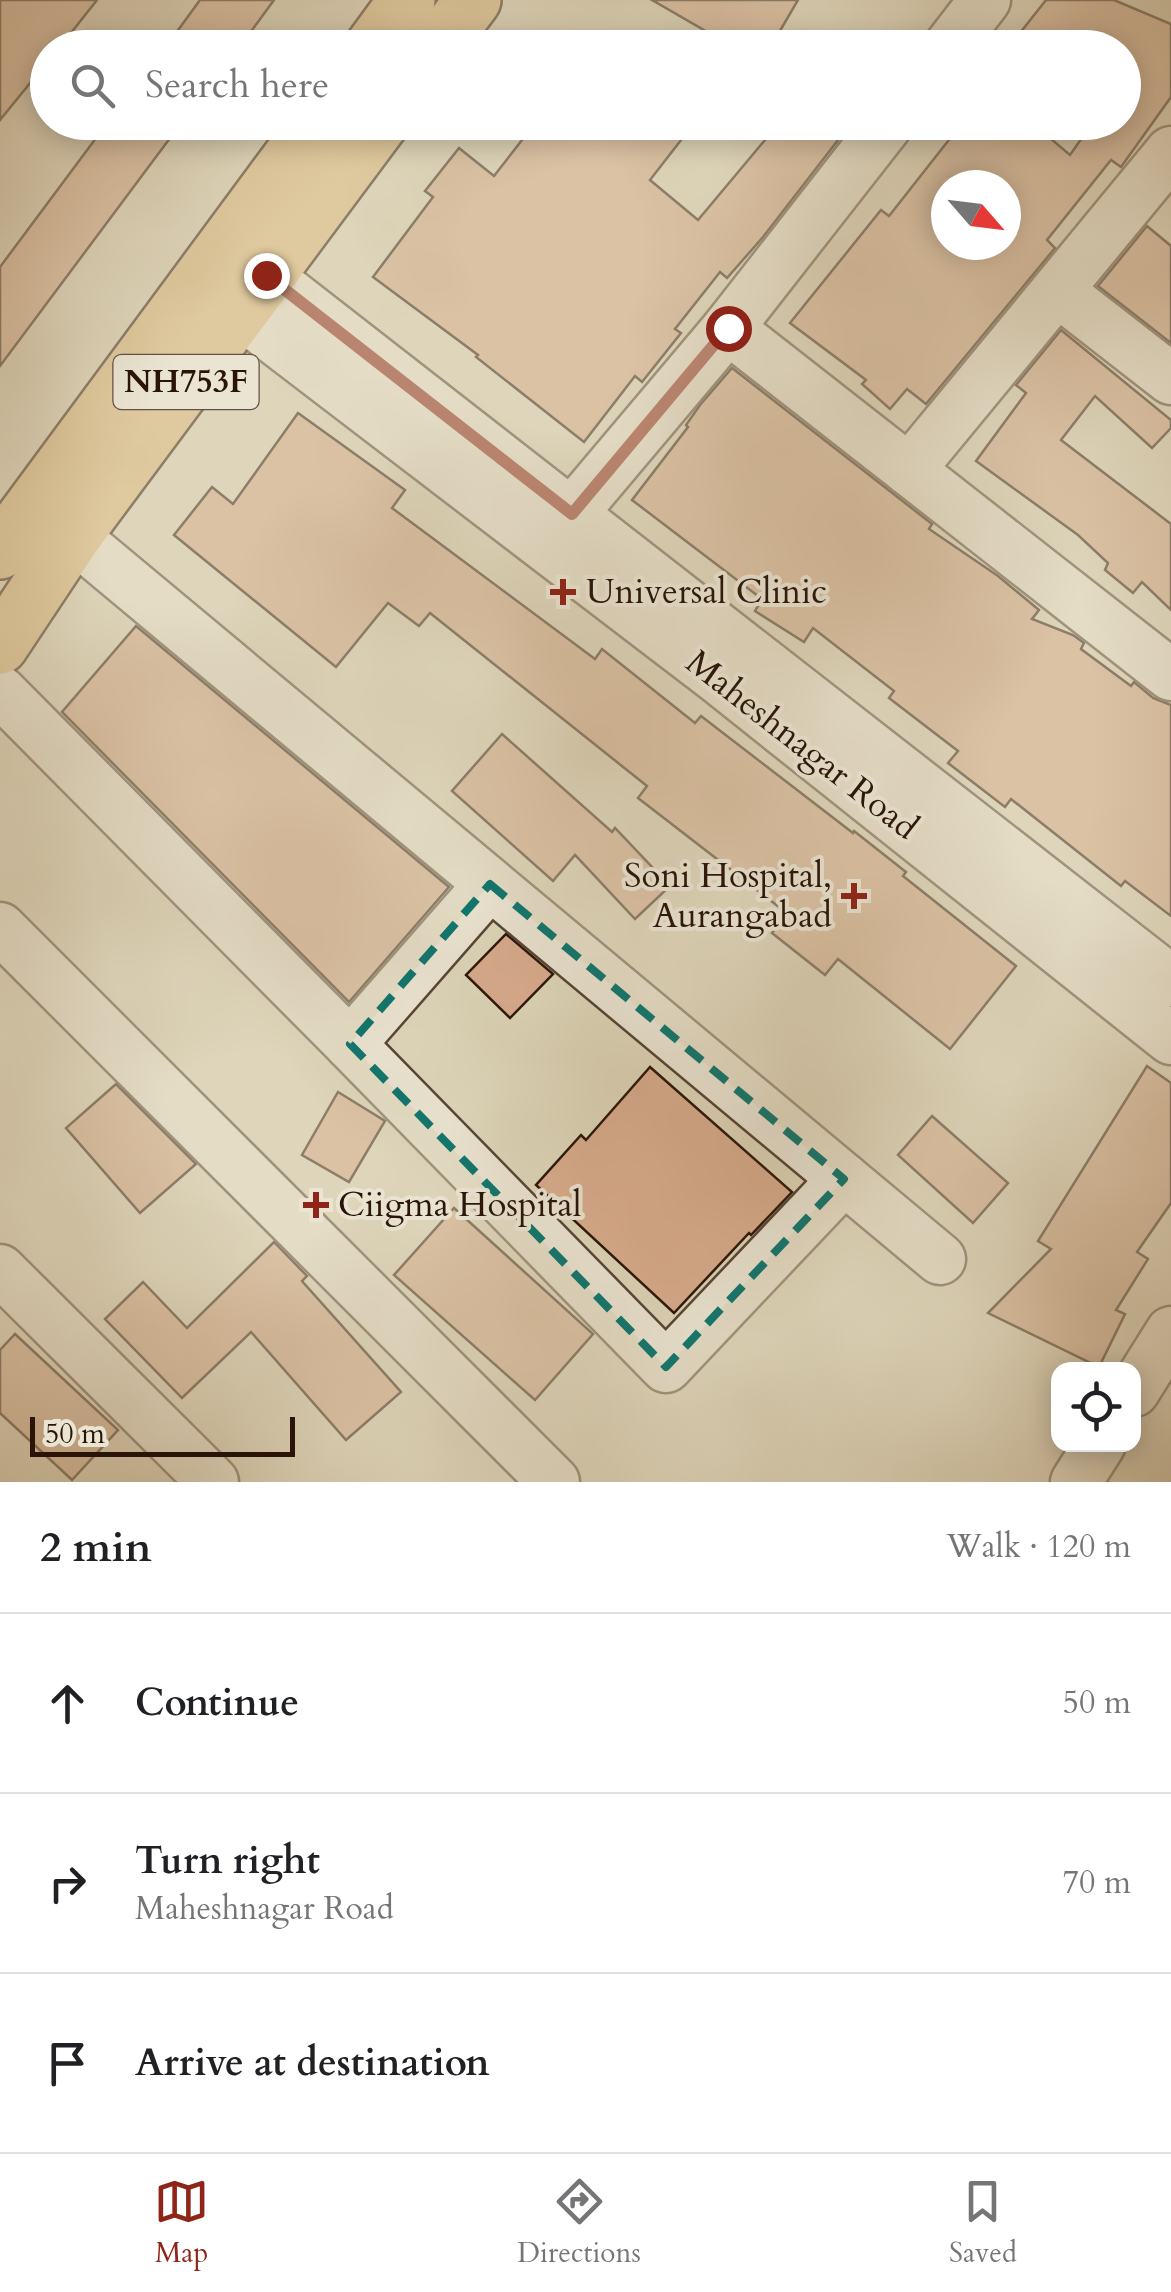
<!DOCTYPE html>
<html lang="en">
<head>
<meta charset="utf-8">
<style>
  :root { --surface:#fff; --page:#f6f6f6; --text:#202124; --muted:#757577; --line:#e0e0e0; --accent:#8f2418 }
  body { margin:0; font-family:Cardo,serif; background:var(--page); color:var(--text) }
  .controls { position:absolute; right:30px; bottom:30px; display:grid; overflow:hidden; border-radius:20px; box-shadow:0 5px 25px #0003 }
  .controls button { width:90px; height:90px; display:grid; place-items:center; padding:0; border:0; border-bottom:2px solid var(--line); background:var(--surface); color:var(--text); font:50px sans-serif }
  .compass { position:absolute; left:931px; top:170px; width:90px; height:90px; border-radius:50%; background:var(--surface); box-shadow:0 5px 25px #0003; rotate:118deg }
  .scale { position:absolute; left:30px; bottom:25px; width:265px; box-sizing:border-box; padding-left:10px; border:5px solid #291407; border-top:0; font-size:28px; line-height:35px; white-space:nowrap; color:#291407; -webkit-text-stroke:8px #eae4d2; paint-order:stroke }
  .stop { position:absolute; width:30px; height:30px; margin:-22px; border:8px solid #8f2418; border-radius:50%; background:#fff }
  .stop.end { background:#8f2418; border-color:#fff; box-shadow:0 2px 10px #0008 }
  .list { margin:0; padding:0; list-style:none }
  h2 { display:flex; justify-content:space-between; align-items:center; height:130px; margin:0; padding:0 40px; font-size:42px }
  h2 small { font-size:32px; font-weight:400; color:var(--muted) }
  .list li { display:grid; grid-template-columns:65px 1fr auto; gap:30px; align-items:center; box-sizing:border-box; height:180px; padding:0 40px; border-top:2px solid var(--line) }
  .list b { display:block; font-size:38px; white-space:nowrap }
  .list p { margin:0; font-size:32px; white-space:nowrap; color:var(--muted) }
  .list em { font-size:32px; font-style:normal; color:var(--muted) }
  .icon { flex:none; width:55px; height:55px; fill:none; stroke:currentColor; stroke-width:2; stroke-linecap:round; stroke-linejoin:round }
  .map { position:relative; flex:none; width:1171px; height:1482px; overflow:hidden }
  .search { position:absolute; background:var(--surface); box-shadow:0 5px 25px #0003; left:30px; right:30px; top:30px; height:110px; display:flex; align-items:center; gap:25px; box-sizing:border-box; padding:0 35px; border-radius:55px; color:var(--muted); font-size:38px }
  .sheet { height:670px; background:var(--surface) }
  nav { display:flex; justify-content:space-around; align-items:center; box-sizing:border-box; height:140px; border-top:2px solid var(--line); background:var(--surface); font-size:28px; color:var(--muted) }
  nav a { display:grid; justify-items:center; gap:5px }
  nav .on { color:var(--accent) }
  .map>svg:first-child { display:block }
  .building { fill:#d8ac8d; stroke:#291407; stroke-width:2.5; fill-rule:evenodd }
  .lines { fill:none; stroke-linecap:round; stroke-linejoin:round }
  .minor-casing { stroke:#564434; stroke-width:55 }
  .highway-casing { stroke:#291407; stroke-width:60 }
  .minor { stroke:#eae4d2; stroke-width:50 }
  .highway { stroke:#dfbb7d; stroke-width:55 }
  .route { stroke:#8f2418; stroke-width:12 }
  .marked { fill:none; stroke:#0f766e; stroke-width:8; stroke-dasharray:20 12; stroke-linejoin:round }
  .poi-dot { fill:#8f2418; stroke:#eae4d2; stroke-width:4 }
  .labels { text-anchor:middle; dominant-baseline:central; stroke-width:8; stroke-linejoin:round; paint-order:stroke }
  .shield { fill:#eae4d2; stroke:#635244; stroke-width:2.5 }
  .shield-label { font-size:32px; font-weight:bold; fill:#291407 }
  .poi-label { font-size:35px; fill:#291407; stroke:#eae4d2; text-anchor:start }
  .street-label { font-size:35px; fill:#291407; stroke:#eae4d2 }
</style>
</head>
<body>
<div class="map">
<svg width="1171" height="1482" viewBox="0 0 1171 1482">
  <rect width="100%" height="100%" fill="#ded6ba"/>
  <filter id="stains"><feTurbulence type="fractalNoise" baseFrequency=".002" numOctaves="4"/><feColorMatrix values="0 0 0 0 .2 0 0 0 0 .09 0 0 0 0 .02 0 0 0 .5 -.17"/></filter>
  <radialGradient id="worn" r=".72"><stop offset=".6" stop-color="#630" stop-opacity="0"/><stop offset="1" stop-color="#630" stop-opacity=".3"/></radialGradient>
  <g class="building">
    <path d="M0,0h97l-38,48h-11v13l-48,59z"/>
    <path d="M200,0h74l-35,48h-74z"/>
    <path d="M652,0h146l-28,48h-35z"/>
    <path d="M1046,0h68l57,24v73l-50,70 -10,-7 -64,80 8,8 -129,156 -19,-15 -17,20 -28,-25 4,-4 -76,-57 91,-113 8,6 74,-94h68l39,33 23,-33h31v-74h-116zM946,185h60v60h-60z"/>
    <path d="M108,122h74l-182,244v-99z"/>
    <path d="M536,122h159l-45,58 48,40 82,-98h72l-89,115 -36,41 -7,-6 -45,57 6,4 -39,49 -7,-6 -51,66 -108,-85 2,-2 -105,-78 60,-80 -8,-6 34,-43 35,28z"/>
    <path d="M1147,226l24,20v97l-73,-57z"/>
    <path d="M1061,330l110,90v8l-19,20 -57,-52 -34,44 110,84v86l-29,-28 -9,11 -28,-23 3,-7 -30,-28 -102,-74 50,-68 -10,-8z"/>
    <path d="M732,368l200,156 -3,5 69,47 41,34 -7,9 41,16 11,8 -3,6 50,37 3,-4 19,16 18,7v211l-46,-35 -4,5 -110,-87 -6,8 -57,-44 10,-12 -69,-53 5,-7 -81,-63 -9,14 -49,-31 7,-12 -130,-99 56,-73 -2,-2 14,-20z"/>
    <path d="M298,413l107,77 -13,18 203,151 7,-10 93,74 6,-7 152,117 1,-2 52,41 -3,4 113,90 -66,83 -112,-90 -13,16 -53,-42 16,-19 -150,-116 9,-12 -217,-173 -11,13 -31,-23 -52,64 -162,-132 38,-48 21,17z"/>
    <path d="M136,626l313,261 -100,115 -287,-290z"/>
    <path d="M502,734l110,98 3,-4 55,58 -35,33 -60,-64 -22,26 -101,-90z"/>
    <path d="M506,934l47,40 -43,44 -44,-43z"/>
    <path d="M1147,1066l24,17v120l-34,49 11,7 -32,51 9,4 -26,53 -111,-54 63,-64 -13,-8z"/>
    <path d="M650,1067l142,125 -41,43 -2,-2 -75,80 -138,-128 45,-50 5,5z"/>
    <path d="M116,1084l80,80 -56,49 -74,-85z"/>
    <path d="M338,1092l47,29 -36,61 -47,-27z"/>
    <path d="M932,1116l76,67 -35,40 -75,-68z"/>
    <path d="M454,1208l139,126 -58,66 -141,-125z"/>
    <path d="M274,1242l33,34 -5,5 99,111 -55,48 -95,-108 -69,66 -77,-79 38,-37 44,46z"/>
    <path d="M15,1334l103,96 -46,50 -72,-67v-63z"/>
  </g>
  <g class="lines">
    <g class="minor-casing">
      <g id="minor">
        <path d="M948,48l37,-48"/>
        <path d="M265,275l906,706"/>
        <path d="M1058,291l113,88"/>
        <path d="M238,311l481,368 452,360"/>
        <path d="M728,328l443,347"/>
        <path d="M909,470l262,-318"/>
        <path d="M73,536l867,723"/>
        <path d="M551,538l177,-210 161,-206"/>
        <path d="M0,691l350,353"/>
        <path d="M490,884l-140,160 316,323 178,-188"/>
        <path d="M0,928l554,554"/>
        <path d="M0,1270l213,212"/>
        <path d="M1134,1391l37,-59"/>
        <path d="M1076,1482l24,-38"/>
      </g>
    </g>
    <g class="highway-casing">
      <g id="highway">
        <path d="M372,48l35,-48"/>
        <path d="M437,48l36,-48"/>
        <path d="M0,551l317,-429"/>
        <path d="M0,646l73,-110 308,-414"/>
      </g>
    </g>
    <use href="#minor" class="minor"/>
    <use href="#highway" class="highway"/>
  </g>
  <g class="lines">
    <path class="route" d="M266,275l306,239 156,-186"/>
  </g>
  <path d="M0 0H1171V1482H0ZM490,884l354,295 -178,188 -316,-323z" fill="#ded6ba" fill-opacity=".55" fill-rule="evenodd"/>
  <path class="marked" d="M490,884l354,295 -178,188 -316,-323z"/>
  <g class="poi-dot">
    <path d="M558 577h10v10h10v10h-10v10h-10v-10h-10v-10h10z"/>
    <path d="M849 881h10v10h10v10h-10v10h-10v-10h-10v-10h10z"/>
    <path d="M311 1190h10v10h10v10h-10v10h-10v-10h-10v-10h10z"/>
  </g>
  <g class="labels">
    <rect class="shield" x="113.5" y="355" width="145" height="54" rx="8"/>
    <g class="shield-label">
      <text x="186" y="382">NH753F</text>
    </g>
    <g class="poi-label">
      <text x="586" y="592">Universal Clinic</text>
      <text x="832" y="876" text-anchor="end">Soni Hospital,<tspan x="832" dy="40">Aurangabad</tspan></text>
      <text x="338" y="1205">Ciigma Hospital</text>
    </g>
    <g class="street-label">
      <text transform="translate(802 745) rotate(38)">Maheshnagar Road</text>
    </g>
  </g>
  <rect width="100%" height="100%" filter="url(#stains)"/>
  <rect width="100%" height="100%" fill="url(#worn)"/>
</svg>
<div class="controls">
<button><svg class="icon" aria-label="locate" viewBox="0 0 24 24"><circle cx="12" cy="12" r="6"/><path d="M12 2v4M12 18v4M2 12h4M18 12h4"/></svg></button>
</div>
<svg class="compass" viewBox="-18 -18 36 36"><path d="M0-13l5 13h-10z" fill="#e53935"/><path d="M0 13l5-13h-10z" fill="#757577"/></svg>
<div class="scale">50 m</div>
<div class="stop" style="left:728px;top:328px"></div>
<div class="stop end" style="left:266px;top:275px"></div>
<div class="search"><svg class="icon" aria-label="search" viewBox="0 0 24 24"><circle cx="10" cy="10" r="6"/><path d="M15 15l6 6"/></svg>Search here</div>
</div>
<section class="sheet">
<h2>2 min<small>Walk · 120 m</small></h2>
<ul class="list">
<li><svg class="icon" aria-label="ahead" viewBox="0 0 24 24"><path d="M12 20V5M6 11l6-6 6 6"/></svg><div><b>Continue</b></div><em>50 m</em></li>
<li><svg class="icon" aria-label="right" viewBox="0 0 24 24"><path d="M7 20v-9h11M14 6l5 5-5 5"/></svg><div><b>Turn right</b><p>Maheshnagar Road</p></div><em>70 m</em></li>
<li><svg class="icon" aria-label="arrive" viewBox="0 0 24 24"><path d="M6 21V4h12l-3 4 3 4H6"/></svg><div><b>Arrive at destination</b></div></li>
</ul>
</section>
<nav>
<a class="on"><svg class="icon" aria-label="map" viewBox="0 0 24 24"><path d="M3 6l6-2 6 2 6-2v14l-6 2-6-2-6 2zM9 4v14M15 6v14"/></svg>Map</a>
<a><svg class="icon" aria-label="directions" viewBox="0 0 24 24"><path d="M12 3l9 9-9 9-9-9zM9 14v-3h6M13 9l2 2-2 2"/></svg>Directions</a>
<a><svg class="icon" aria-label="saved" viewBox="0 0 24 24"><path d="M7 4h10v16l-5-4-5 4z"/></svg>Saved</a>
</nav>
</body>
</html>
